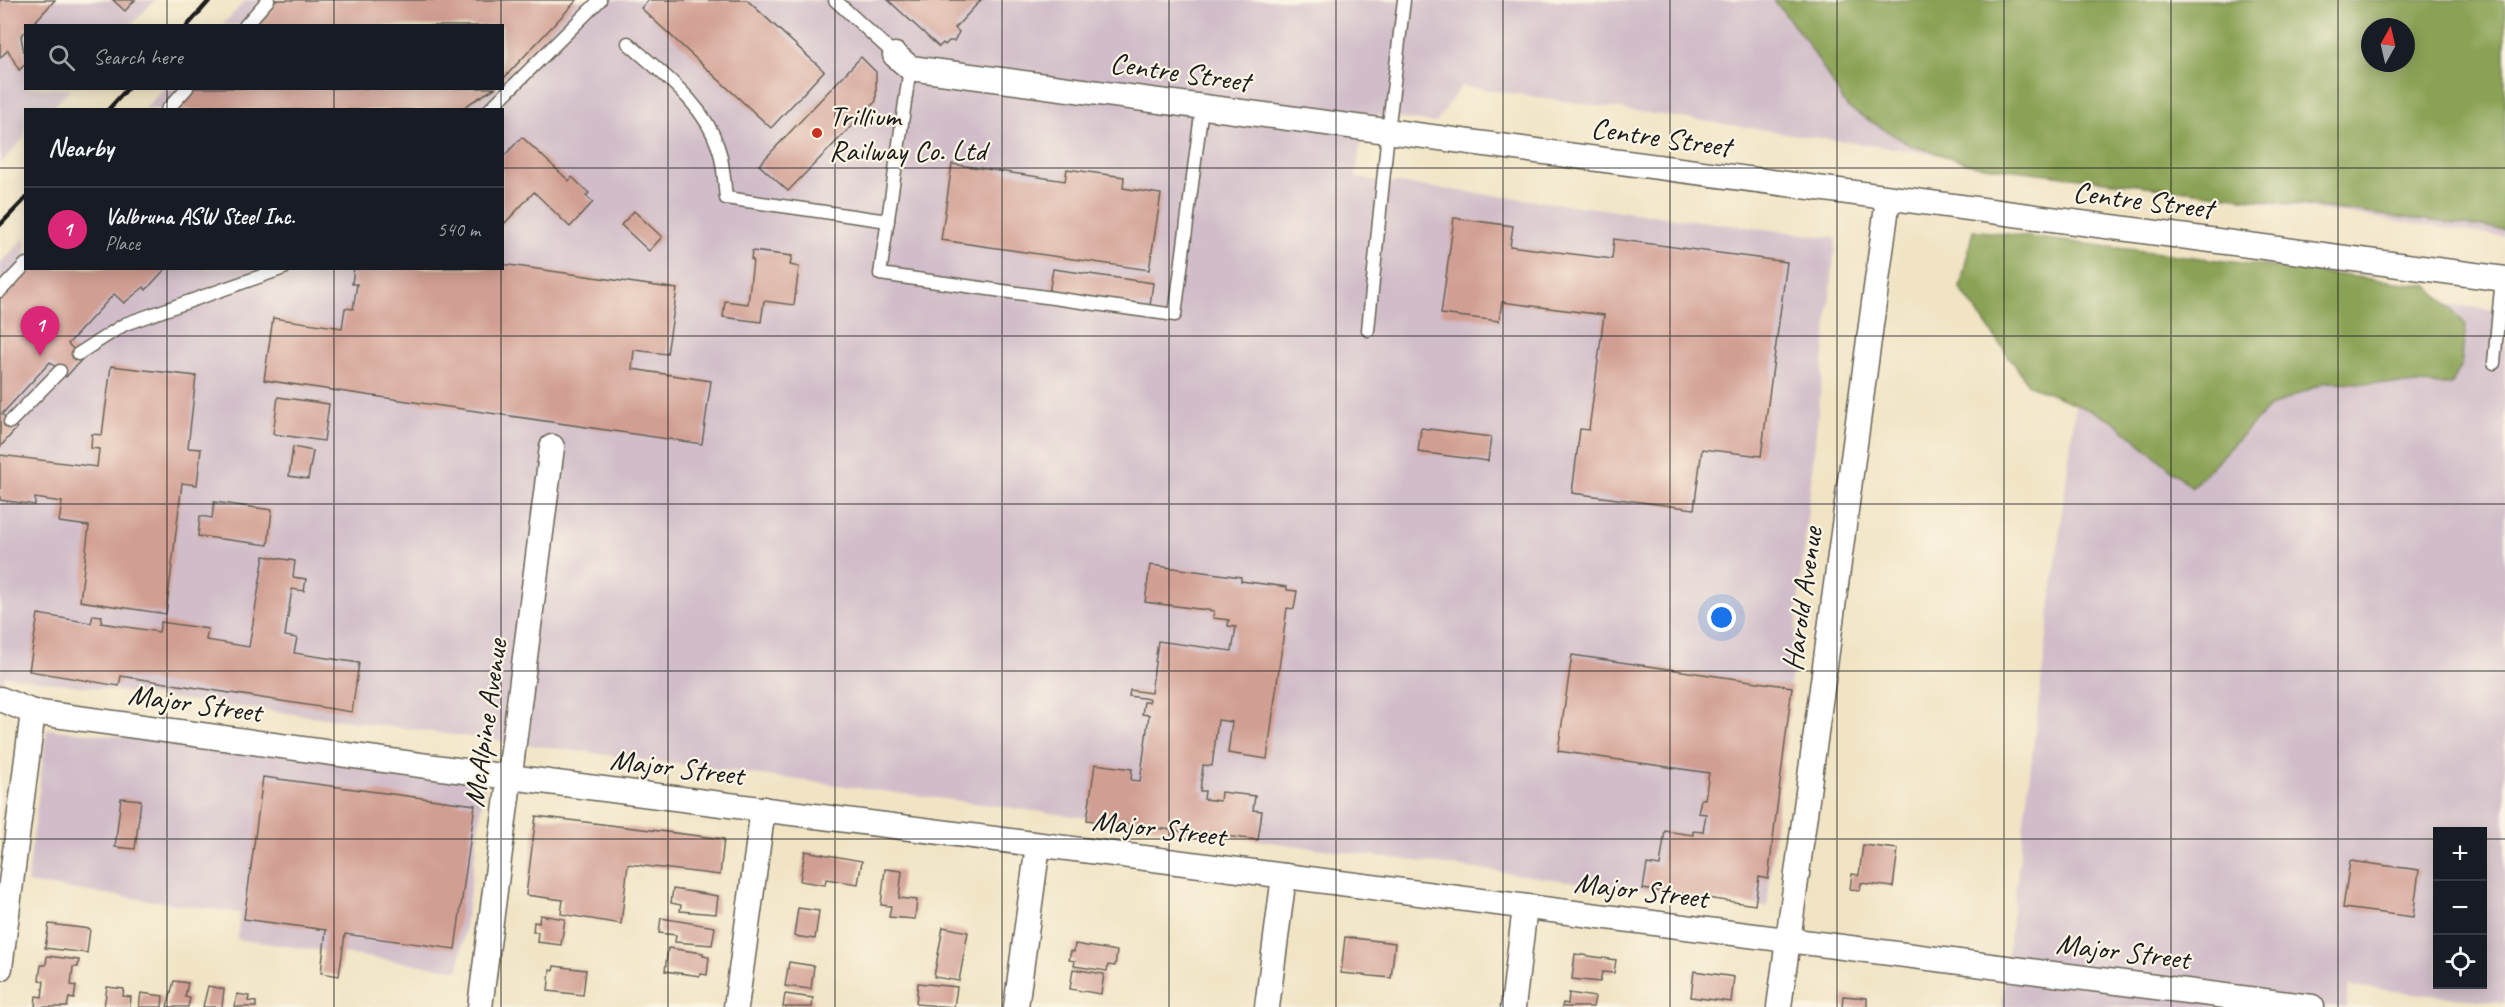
<!DOCTYPE html>
<html lang="en">
<head>
<meta charset="utf-8">
<style>
  :root { --surface:#171b24; --page:#20242c; --text:#f1f3f6; --muted:#9ea1a6; --line:#363941; --accent:#db2777 }
  body { margin:0; font-family:Caveat,sans-serif; background:var(--page); color:var(--text) }
  .controls { position:absolute; right:18px; bottom:18px; display:grid; overflow:hidden; border-radius:0px; box-shadow:0 3px 15px #0003 }
  .controls button { width:54px; height:54px; display:grid; place-items:center; padding:0; border:0; border-bottom:2px solid var(--line); background:var(--surface); color:var(--text); font:30px sans-serif }
  .compass { position:absolute; left:2361px; top:18px; width:54px; height:54px; border-radius:50%; background:var(--surface); box-shadow:0 3px 15px #0003; rotate:8deg }
  .you { position:absolute; left:1722px; top:618px; width:21px; height:21px; margin:-15px; border:4px solid #fff; border-radius:50%; background:#1a73e8; box-shadow:0 0 0 9px #1a73e833 }
  .badge { display:grid; place-items:center; width:39px; height:39px; border-radius:50%; background:var(--accent); color:#fff; font-size:20px; font-weight:700 }
  .pin { position:absolute; translate:-50% -50px; filter:drop-shadow(0 2px 3px #0008) }
  .pin::after { content:''; position:absolute; top:32px; width:21px; height:18px; background:inherit; clip-path:polygon(0 0,100% 0,50% 100%) }
  .list { margin:0; padding:0; list-style:none }
  h2 { display:flex; justify-content:space-between; align-items:center; height:78px; margin:0; padding:0 24px; font-size:26px }
  h2 small { font-size:20px; font-weight:400; color:var(--muted) }
  .list li { display:grid; grid-template-columns:39px 1fr auto; gap:18px; align-items:center; box-sizing:border-box; height:84px; padding:0 24px; border-top:2px solid var(--line) }
  .list b { display:block; font-size:22px; white-space:nowrap }
  .list p { margin:0; font-size:20px; white-space:nowrap; color:var(--muted) }
  .list em { font-size:20px; font-style:normal; color:var(--muted) }
  .icon { flex:none; width:33px; height:33px; fill:none; stroke:currentColor; stroke-width:2; stroke-linecap:round; stroke-linejoin:round }
  .map { position:relative; flex:none; width:2505px; height:1007px; overflow:hidden }
  .search { position:absolute; background:var(--surface); box-shadow:0 3px 15px #0003; left:24px; top:24px; width:480px; height:66px; display:flex; align-items:center; gap:15px; box-sizing:border-box; padding:0 21px; border-radius:0px; color:var(--muted); font-size:22px }
  .panel { position:absolute; background:var(--surface); box-shadow:0 3px 15px #0003; left:24px; top:108px; width:480px; height:162px; border-radius:0px }
  .map>svg:first-child { display:block }
  .industrial { fill:#d1bdc9; fill-rule:evenodd }
  .forest { fill:#8aa254; stroke:#535f38; stroke-width:1.5; fill-rule:evenodd }
  .building { fill:#d19e93 }
  .lines { fill:none; stroke-linecap:round; stroke-linejoin:round }
  .service-casing { stroke:#676257; stroke-width:15 }
  .minor-casing { stroke:#676257; stroke-width:27 }
  .service { stroke:#fff; stroke-width:12 }
  .minor { stroke:#fff; stroke-width:24 }
  .rail { stroke:#1c1c1c; stroke-width:4.5 }
  .grid { fill:none; stroke:#1c1c1c; stroke-width:1.5; stroke-opacity:0.55 }
  .poi-dot { fill:#c8321e; stroke:#fcf5e5; stroke-width:2 }
  .labels { text-anchor:middle; dominant-baseline:central; stroke-width:4.5; stroke-linejoin:round; paint-order:stroke }
  .street-label { font-size:30px; fill:#1c1c1c; stroke:#fcf5e5 }
  .poi-label { font-size:30px; fill:#1c1c1c; stroke:#fcf5e5; text-anchor:start }
</style>
</head>
<body>
<div class="map">
<svg width="2505" height="1007" viewBox="0 0 2505 1007">
  <rect width="100%" height="100%" fill="#fcf5e5"/>
  <filter id="ink" filterUnits="userSpaceOnUse"><feTurbulence type="fractalNoise" baseFrequency=".0167" numOctaves="2"/><feDisplacementMap in="SourceGraphic" scale="12" xChannelSelector="R" yChannelSelector="G"/><feConvolveMatrix kernelMatrix="1 2 1 2 8 2 1 2 1" color-interpolation-filters="sRGB"/></filter>
  <filter id="wash" filterUnits="userSpaceOnUse"><feTurbulence type="fractalNoise" baseFrequency=".008" numOctaves="4" result="noise"/><feDisplacementMap in="SourceGraphic" scale="24" xChannelSelector="R" yChannelSelector="G"/><feGaussianBlur stdDeviation="1.35" result="paint"/><feColorMatrix in="noise" values="0 0 0 0 0 0 0 0 0 0 0 0 0 0 0 0 0 1.4 0 .05"/><feComposite in="paint" operator="in"/></filter>
  <g filter="url(#wash)">
    <rect width="100%" height="100%" fill="#f1e4c5"/>
    <g class="industrial">
      <path d="M0,0h155l-24,25 -105,1v62l45,1 -20,20 -25,1 -1,27 -25,27z"/>
      <path d="M246,0h2259v237l-1044,-151 -25,37 -72,-9 -8,64 480,60 -69,669 -1763,-231 -4,24v-436l25,-27 1,31h476v-158l-358,-1 20,-20 338,-1v-62l-280,-1zM2370,27h36v36h-36z"/>
      <path d="M2093,263l412,48v692l-156,-17 -3,21h-345zM2438,832h44v152h-44z"/>
      <path d="M47,729l439,45 -27,196 -222,-31 3,-26 -213,-30z"/>
    </g>
    <g class="forest">
      <path d="M1774,0h731v230l-531,-65 -64,-20 -63,-38 -40,-65zM2370,27h36v36h-36z"/>
      <path d="M1973,230l456,56 37,39 -5,41 -10,19 -125,-3 -57,25 -77,80 -81,-68 -82,-34 -69,-97z"/>
    </g>
    <g id="blocks">
      <g class="building">
        <path d="M0,0h55l-24,26h-5v5l-5,5 5,28 -7,6 -11,-20 -8,8z"/>
        <path d="M113,0h22l-10,11z"/>
        <path d="M275,0h302l-75,80v-54h-250z"/>
        <path d="M649,0h98l77,71 -53,57 -130,-120z"/>
        <path d="M888,0h93l-26,28 4,4 -5,9h-5l-4,4 -2,-2 -4,4z"/>
        <path d="M861,57l15,15v29l-88,90 -29,-26z"/>
        <path d="M193,88h302l-36,22h-285z"/>
        <path d="M522,137l47,44 3,-4 17,16 -3,3 7,6 -23,25 -36,-35 -32,34v-68z"/>
        <path d="M952,164l113,17 2,-12 57,8 -1,11 38,6 -12,76 -208,-30z"/>
        <path d="M634,211l28,26 -13,14 -28,-26z"/>
        <path d="M1454,218l59,8 -3,20 102,13 2,-20 173,23 -26,194 -59,-7 -8,60 -122,-16 8,-64 9,1 15,-115 -102,-13 -3,19 -58,-7z"/>
        <path d="M752,251l40,5 -2,9 9,2 -5,38 -30,-4 -3,21 -38,-5 2,-16 23,3 5,-44 -2,-1z"/>
        <path d="M502,264l175,25 -10,65 -33,-4 -2,19 79,12 -9,63 -438,-64 9,-62 69,10 3,-20 8,1 4,-25h-5l2,-16h148z"/>
        <path d="M26,268h140l-20,22 -2,-3 -20,16 -10,-9 -46,50 15,14 -17,19 -16,-15 -48,52 15,14 -17,19v-150z"/>
        <path d="M1053,269l100,14 -3,23 -101,-13z"/>
        <path d="M111,366l85,10 -8,72 13,1 -4,36 -15,-2 -16,131 -86,-13 9,-75 -30,-4 3,-20 -27,-4v7l-35,-5v-45l97,12 2,-18 -8,-1 1,-14 10,1z"/>
        <path d="M278,397l51,7 -5,37 -51,-7z"/>
        <path d="M1421,428l70,9 -3,24 -70,-9z"/>
        <path d="M293,447l20,4 -5,28 -19,-3z"/>
        <path d="M214,502l58,8 -4,35 -70,-9 2,-20 12,2z"/>
        <path d="M264,556l31,5 -2,16 13,2 -2,12 -12,-2 -7,47 12,2 -3,15 65,10 -7,49 -231,-36 -2,10 -90,-15 9,-57 53,9 2,-8 9,1 -1,7 58,9 2,-10 47,7 -2,11 43,7z"/>
        <path d="M1150,565l91,12v4l46,6v3l10,1 -3,18 -7,-1 -20,151 -39,-6 4,-31 -14,-2 -6,46 -9,-1 -3,26h5l-1,8 16,2 1,-9 34,4 -2,14 9,1 -4,29 -171,-20 8,-56 37,5 -1,11 9,1 9,-66 -7,-1 2,-12h5l1,-3 -21,-3 1,-6 21,3 7,-52 74,10 4,-24 -8,-1 1,-6 -16,-2 1,-7 -69,-9z"/>
        <path d="M1572,655l220,32 -24,192 -9,-2 -4,28 -112,-16 4,-25 13,2 5,-35 28,4v-4l10,1 3,-18 -8,-1 3,-14h4l4,-26 -151,-22z"/>
        <path d="M263,777l212,28 -20,144 -110,-15 -6,42 -18,-3 5,-43 -82,-11z"/>
        <path d="M121,798l20,2 -6,49 -20,-2z"/>
        <path d="M536,816l188,23 -4,36 -92,-11 -7,60 -60,-10 2,-14 -37,-5z"/>
        <path d="M1863,845l35,4 -5,38 -32,-4 -1,7 -10,-1 2,-15 7,1z"/>
        <path d="M805,851l57,10 -4,23 -32,-5 -1,6 -25,-4z"/>
        <path d="M2350,861l69,9 -6,47 -70,-9z"/>
        <path d="M885,869l17,2 -3,27 18,2 -2,19 -26,-2 2,-11 -10,-1z"/>
        <path d="M673,889l45,7 -2,18 -36,-3 1,-6 -10,-2z"/>
        <path d="M798,908l21,3 -4,28 -21,-3z"/>
        <path d="M540,915l25,4 -4,26 -24,-3 1,-10h-5l1,-10 5,1z"/>
        <path d="M661,918l54,9 -3,18 -37,-3 1,-7 -17,-2z"/>
        <path d="M49,924l41,5 -3,24 -42,-5z"/>
        <path d="M943,927l25,5 -9,49 -25,-4z"/>
        <path d="M1345,937l50,6 -4,35 -50,-5z"/>
        <path d="M1075,944l42,7 -2,15 -7,-1 -1,6 -33,-5 1,-5 -6,-1 2,-9 3,1z"/>
        <path d="M668,948l35,5v3l6,1 -2,18 -6,-1 -1,2 -35,-5z"/>
        <path d="M1575,954l41,6 -2,13 -12,-1 -2,10 -28,-3z"/>
        <path d="M47,956l32,4 -1,7h-5l-2,18 5,1 -2,13 -5,-1 -2,9h-32l1,-11 6,1 2,-16 -5,-1 2,-15h5z"/>
        <path d="M789,962l25,4 -3,23 -26,-3z"/>
        <path d="M554,966l32,4 -3,25 -35,-4 2,-21 3,1z"/>
        <path d="M1073,969l31,5 -3,20 -31,-5z"/>
        <path d="M1694,971l40,6 -3,25 -40,-5z"/>
        <path d="M174,981l14,2 -3,14 5,1 -2,9h-21z"/>
        <path d="M918,983l39,4 -3,20 -38,-3z"/>
        <path d="M208,986l16,3 -2,18h-19z"/>
        <path d="M107,987l17,2 -1,7 8,1 -1,10h-26z"/>
        <path d="M141,993l22,3 -1,11h-23z"/>
        <path d="M1569,993l26,4 -2,10h-31l1,-4 5,1z"/>
        <path d="M237,994l12,2 -1,5 8,1v5h-21z"/>
        <path d="M785,994l28,4 -1,9h-29z"/>
        <path d="M1843,996l24,2v9h-25z"/>
      </g>
    </g>
  </g>
  <g filter="url(#ink)">
    <use href="#blocks" fill-opacity="0" stroke="#676257" stroke-width="1.5"/>
    <g class="lines">
      <g class="service-casing">
        <g id="service">
          <path d="M835,0l60,55"/>
          <path d="M245,26l23,-26"/>
          <path d="M628,43c33,30 76,60 90,104 6,16 6,35 8,51l162,23"/>
          <path d="M910,68l-30,206 295,41 27,-208"/>
          <path d="M167,110l20,-22"/>
          <path d="M489,110l111,-110"/>
          <path d="M0,291l26,-27"/>
          <path d="M1368,330l20,-198 16,-132"/>
          <path d="M78,354l47,-30 159,-56"/>
          <path d="M2494,363l8,-85"/>
          <path d="M10,422l50,-51"/>
        </g>
      </g>
      <g class="minor-casing">
        <g id="minor">
          <path d="M895,55l15,13 1595,211"/>
          <path d="M0,699l33,13 453,62 1826,233"/>
          <path d="M0,968l33,-256"/>
          <path d="M480,1007l72,-560"/>
          <path d="M736,1007l27,-198"/>
          <path d="M1016,1007l22,-162"/>
          <path d="M1267,1007l17,-131"/>
          <path d="M1513,1007l12,-100"/>
          <path d="M1779,1007l109,-808"/>
        </g>
      </g>
      <use href="#service" class="service"/>
      <use href="#minor" class="minor"/>
      <g class="rail">
        <path d="M187,26l23,-26"/>
        <path d="M108,110l20,-22"/>
        <path d="M0,225l26,-27"/>
      </g>
    </g>
  </g>
  <path class="grid" d="M167,0v26M334,0v26M501,0v26M668,0v1007M835,0v1007M1002,0v1007M1169,0v1007M1336,0v1007M1503,0v1007M1670,0v1007M1837,0v1007M2004,0v1007M2171,0v1007M2338,0v1007M167,88v22M334,88v22M501,88v22M0,168h26M502,168h2003M167,268v739M334,268v739M501,268v739M0,336h2505M0,504h2505M0,671h2505M0,839h2438M2482,839h23"/>
  <circle class="poi-dot" cx="817" cy="133" r="6"/>
  <g class="labels">
    <g class="street-label">
      <text transform="translate(1180 72) rotate(8)">Centre Street</text>
      <text transform="translate(1661 137) rotate(8)">Centre Street</text>
      <text transform="translate(2143 200) rotate(7)">Centre Street</text>
      <text transform="translate(1802 599) rotate(-82)">Harold Avenue</text>
      <text transform="translate(195 703) rotate(8)">Major Street</text>
      <text transform="translate(485 723) rotate(-82)">McAlpine Avenue</text>
      <text transform="translate(677 767) rotate(7)">Major Street</text>
      <text transform="translate(1159 828) rotate(7)">Major Street</text>
      <text transform="translate(1641 890) rotate(7)">Major Street</text>
      <text transform="translate(2123 951) rotate(7)">Major Street</text>
    </g>
    <g class="poi-label">
      <text x="829" y="116">Trillium<tspan x="829" dy="34">Railway Co. Ltd</tspan></text>
    </g>
  </g>
</svg>
<div class="controls">
<button>+</button>
<button>−</button>
<button><svg class="icon" aria-label="locate" viewBox="0 0 24 24"><circle cx="12" cy="12" r="6"/><path d="M12 2v4M12 18v4M2 12h4M18 12h4"/></svg></button>
</div>
<svg class="compass" viewBox="-18 -18 36 36"><path d="M0-13l5 13h-10z" fill="#e53935"/><path d="M0 13l5-13h-10z" fill="#9ea1a6"/></svg>
<div class="you"></div>
<div class="pin badge" style="left:40px;top:356px">1</div>
<div class="search"><svg class="icon" aria-label="search" viewBox="0 0 24 24"><circle cx="10" cy="10" r="6"/><path d="M15 15l6 6"/></svg>Search here</div>
<section class="panel">
<h2>Nearby<small></small></h2>
<ul class="list">
<li><span class="badge">1</span><div><b>Valbruna ASW Steel Inc.</b><p>Place</p></div><em>540 m</em></li>
</ul>
</section>
</div>
</body>
</html>
